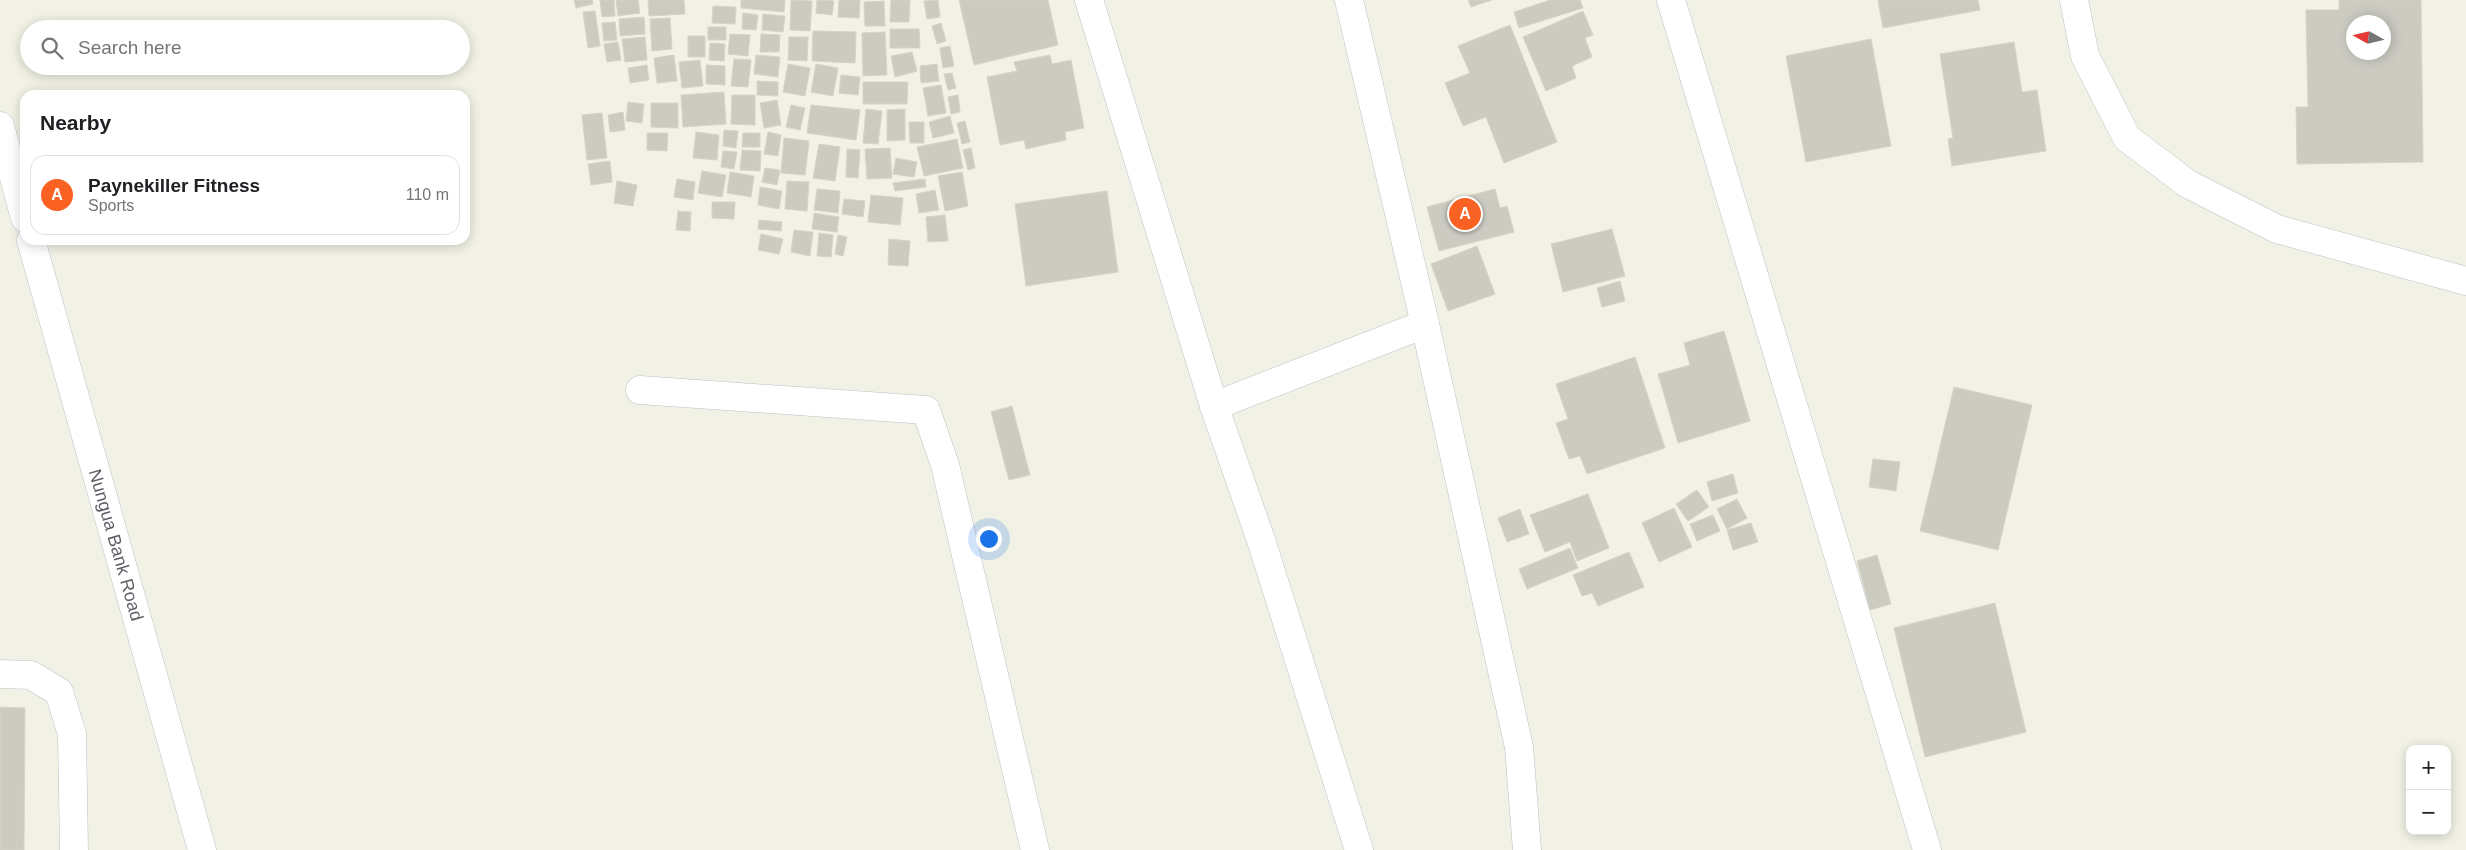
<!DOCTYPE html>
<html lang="en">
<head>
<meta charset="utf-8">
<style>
  :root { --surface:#fff; --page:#f6f6f6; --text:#202124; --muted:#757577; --line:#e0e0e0; --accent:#f96223 }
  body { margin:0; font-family:Helvetica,sans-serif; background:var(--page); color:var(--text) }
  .controls { position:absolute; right:15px; bottom:15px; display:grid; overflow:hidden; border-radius:10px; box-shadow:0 2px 12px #0003 }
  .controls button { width:45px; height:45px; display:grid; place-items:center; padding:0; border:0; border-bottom:1px solid var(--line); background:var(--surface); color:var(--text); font:25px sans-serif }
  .compass { position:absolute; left:2346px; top:15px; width:45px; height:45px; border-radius:50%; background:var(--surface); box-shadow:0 2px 12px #0003; rotate:278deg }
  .you { position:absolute; left:988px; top:538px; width:18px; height:18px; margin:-12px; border:4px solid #fff; border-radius:50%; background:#1a73e8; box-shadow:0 0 0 8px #1a73e833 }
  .badge { display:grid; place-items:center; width:32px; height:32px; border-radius:50%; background:var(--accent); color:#fff; font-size:16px; font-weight:700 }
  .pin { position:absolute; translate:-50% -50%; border:2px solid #fff; box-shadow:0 1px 5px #0006 }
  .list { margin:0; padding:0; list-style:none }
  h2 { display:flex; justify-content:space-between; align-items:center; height:65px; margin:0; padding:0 20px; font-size:21px }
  h2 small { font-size:16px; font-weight:400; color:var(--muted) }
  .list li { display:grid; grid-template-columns:32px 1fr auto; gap:15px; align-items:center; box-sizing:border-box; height:80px; margin:0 10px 10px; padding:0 10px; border:1px solid var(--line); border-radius:15px }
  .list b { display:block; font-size:19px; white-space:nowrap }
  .list p { margin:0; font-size:16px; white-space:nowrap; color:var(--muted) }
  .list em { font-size:16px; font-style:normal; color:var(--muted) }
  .icon { flex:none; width:28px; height:28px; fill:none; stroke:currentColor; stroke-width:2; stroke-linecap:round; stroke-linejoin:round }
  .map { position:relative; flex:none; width:2466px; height:850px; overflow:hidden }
  .search { position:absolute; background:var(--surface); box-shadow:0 2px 12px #0003; left:20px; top:20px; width:450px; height:55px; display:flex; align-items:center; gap:12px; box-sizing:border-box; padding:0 18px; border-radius:28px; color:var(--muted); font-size:19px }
  .panel { position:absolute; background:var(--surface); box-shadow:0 2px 12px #0003; left:20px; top:90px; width:450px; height:155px; border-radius:15px }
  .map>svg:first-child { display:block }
  .building { fill:#cccbc2; stroke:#d6d4c3; fill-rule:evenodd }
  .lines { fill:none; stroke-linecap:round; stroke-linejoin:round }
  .minor-casing { stroke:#bfc1c7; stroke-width:29 }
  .minor { stroke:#fff; stroke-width:28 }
  .labels { text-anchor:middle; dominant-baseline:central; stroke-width:4; stroke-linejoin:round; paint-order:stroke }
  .street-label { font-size:18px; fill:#5d5f67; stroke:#fff }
</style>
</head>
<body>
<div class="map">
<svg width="2466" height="850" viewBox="0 0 2466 850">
  <rect width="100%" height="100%" fill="#f1f1e5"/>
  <g class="building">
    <path d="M574,0h18l1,4 -17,4z"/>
    <path d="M600,0h14l1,16 -13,1z"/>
    <path d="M616,0h22l2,13 -22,3z"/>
    <path d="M648,0h36l1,14 -36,2z"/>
    <path d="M741,0h44l-1,12 -43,-4z"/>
    <path d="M791,0l21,1 -2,30 -20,-1z"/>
    <path d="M817,0l17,1 -2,14 -16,-2z"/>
    <path d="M839,0h21l-1,18 -21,-1z"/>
    <path d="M891,0h19l-1,22h-19z"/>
    <path d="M938,0l2,17 -13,2 -3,-18z"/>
    <path d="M959,0h89l10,45 -84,20z"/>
    <path d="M1468,0h24l-21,7z"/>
    <path d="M1550,0h30l3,8 -64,20 -5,-16z"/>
    <path d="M1878,0h100l2,10 -97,18z"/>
    <path d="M2339,0h82l2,162 -126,2 -1,-57h12l-2,-97h33zM2354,22h30v30h-30z"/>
    <path d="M884,1l1,25h-20l-1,-24z"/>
    <path d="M713,6l23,1 -1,17 -23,-1z"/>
    <path d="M595,11l5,35 -12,2 -5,-36z"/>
    <path d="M1583,11l10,24 -8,3 7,19 -20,9 4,12 -30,13 -23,-54z"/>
    <path d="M743,13l15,2 -2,15 -14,-1z"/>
    <path d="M763,14l22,2 -2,16 -21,-2z"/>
    <path d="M644,17l1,17 -25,2 -1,-17z"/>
    <path d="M670,18l2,31 -20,2 -2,-32z"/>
    <path d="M615,22l2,18 -13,1 -2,-18z"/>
    <path d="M941,23l5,18 -9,3 -5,-18z"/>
    <path d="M1510,25l47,117 -53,21 -18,-46 -23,9 -18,-43 25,-10 -12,-27z"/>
    <rect x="708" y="27" width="18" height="13"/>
    <path d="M890,29h29l1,19h-30z"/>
    <path d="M813,31l43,1 -1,31 -43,-2z"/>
    <path d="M885,32l2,43 -24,1 -1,-43z"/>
    <path d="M730,34l20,1 -2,21 -20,-2z"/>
    <path d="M761,34l19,1 -1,17h-19z"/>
    <rect x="688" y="36" width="17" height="21"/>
    <path d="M645,37l2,23 -22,2 -3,-23z"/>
    <path d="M789,37h19l-1,24 -19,-1z"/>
    <path d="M1871,39l20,107 -85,16 -20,-106z"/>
    <path d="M618,42l3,18 -14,2 -3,-18z"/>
    <path d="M2014,42l8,50 15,-2 9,61 -94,15 -4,-27 5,-1 -13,-84z"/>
    <path d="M710,43l15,1 -1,17 -15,-1z"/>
    <path d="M950,46l4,20 -11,2 -3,-20z"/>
    <path d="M912,52l5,19 -22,6 -4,-21z"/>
    <path d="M674,55l3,26 -20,2 -3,-25z"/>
    <path d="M756,55l24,2 -2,20 -24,-3z"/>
    <path d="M1050,55l2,9 19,-4 13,68 -19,4 1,8 -40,9 -2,-9 -24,5 -13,-68 30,-6 -3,-9z"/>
    <path d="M734,59l17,1 -3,27 -17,-1z"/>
    <path d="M700,60l3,26 -21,2 -3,-26z"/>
    <path d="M788,64l22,4 -5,28 -22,-4z"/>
    <path d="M816,64l22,4 -5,28 -22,-4z"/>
    <path d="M937,64l2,17 -18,2 -1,-17z"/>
    <path d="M647,65l2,15 -19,3 -2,-15z"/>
    <path d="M706,65l19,1v19l-19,-1z"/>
    <path d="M952,73l4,15 -8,2 -4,-16z"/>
    <path d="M841,75l19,2 -2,18 -19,-2z"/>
    <path d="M757,81l21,1v14l-21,-1z"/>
    <path d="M863,82h45l-1,22h-44z"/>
    <path d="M941,85l5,28 -18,3 -5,-28z"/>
    <path d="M724,92l2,32 -43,3 -2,-32z"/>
    <path d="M732,95h23v30l-24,-1z"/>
    <path d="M958,95l2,17 -9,2 -3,-17z"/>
    <path d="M777,100l4,25 -17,3 -4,-25z"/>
    <path d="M628,102l16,2 -2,19 -16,-2z"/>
    <path d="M651,103h27v25l-27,-1z"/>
    <path d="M791,105l14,3 -5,22 -14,-3z"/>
    <path d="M811,105l49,5 -4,30 -49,-7z"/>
    <path d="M866,109l16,2 -4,33 -15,-1z"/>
    <path d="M905,109v31l-18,1v-31z"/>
    <path d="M623,112l2,18 -15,2 -2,-17z"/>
    <path d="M602,113l5,45 -20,2 -5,-45z"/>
    <path d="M950,116l4,17 -21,5 -4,-16z"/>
    <path d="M965,121l5,21 -8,2 -5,-21z"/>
    <path d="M909,122h15v21h-14z"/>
    <path d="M724,130l14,1 -2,17 -13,-2z"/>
    <path d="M696,132l23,3 -2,25 -24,-2z"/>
    <path d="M768,132l13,3 -3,21 -14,-2z"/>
    <path d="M647,133h21l-1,18 -20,-1z"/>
    <path d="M743,133h17v14h-18z"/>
    <path d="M784,138l25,3 -4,34 -24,-2z"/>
    <path d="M957,139l6,29 -39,8 -7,-29z"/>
    <path d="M819,144l21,3 -5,34 -22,-3z"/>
    <path d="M890,148l2,30 -25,1 -2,-30z"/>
    <path d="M971,148l4,20 -7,2 -5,-20z"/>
    <path d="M847,149l13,1 -2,28 -12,-1z"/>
    <path d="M742,150l19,1 -1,20 -20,-1z"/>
    <path d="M723,151l14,1 -3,17 -13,-2z"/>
    <path d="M896,158l21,4 -3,15 -21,-3z"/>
    <path d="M610,161l2,21 -21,3 -3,-21z"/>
    <path d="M765,168l15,2 -3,15 -15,-3z"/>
    <path d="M702,171l24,4 -4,22 -24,-4z"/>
    <path d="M730,172l24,4 -3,21 -24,-4z"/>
    <path d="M962,172l6,34 -23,5 -7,-35z"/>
    <path d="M677,179l18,3 -2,18 -19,-3z"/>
    <path d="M925,179l1,8 -31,4 -2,-8z"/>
    <path d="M617,181l20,4 -4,21 -19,-3z"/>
    <path d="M787,181l22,1 -2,29 -22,-2z"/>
    <path d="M760,187l22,4 -3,18 -21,-4z"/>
    <path d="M817,189l23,2 -2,22 -24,-3z"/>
    <path d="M1495,189l5,19 7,-2 7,26 -75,19 -12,-44z"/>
    <path d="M935,190l4,20 -20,3 -3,-19z"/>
    <path d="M1107,191l11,81 -92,14 -11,-82z"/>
    <path d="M871,195l32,3 -3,27 -32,-3z"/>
    <path d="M844,199l21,2 -2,16 -21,-3z"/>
    <path d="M712,202h23l-1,17 -22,-1z"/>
    <path d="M678,211l13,1 -1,19 -14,-1z"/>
    <path d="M814,213l25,4 -2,15 -25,-3z"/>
    <path d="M945,215l3,26 -20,1 -2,-25z"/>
    <path d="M759,220l23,2 -1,9 -23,-2z"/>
    <path d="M1612,229l13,47 -62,16 -12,-48z"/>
    <path d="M794,230l19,2 -3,24 -19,-4z"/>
    <path d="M819,233l14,2 -2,22 -14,-1z"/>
    <path d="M761,234l22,5 -4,15 -21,-4z"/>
    <path d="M838,235l9,2 -4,19 -8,-2z"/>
    <path d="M889,239l21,2 -2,25 -20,-1z"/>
    <path d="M1477,246l18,48 -47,17 -17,-47z"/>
    <path d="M1620,281l5,20 -23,6 -5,-19z"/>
    <path d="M1724,331l26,90 -72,22 -20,-69 32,-9 -6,-22z"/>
    <path d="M1635,357l30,91 -78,26 -7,-18 -11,3 -13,-36 12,-4 -12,-35z"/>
    <path d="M1954,387l78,18 -34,145 -78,-19z"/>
    <path d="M1012,406l18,69 -21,5 -18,-68z"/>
    <path d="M1873,459l27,3 -4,29 -27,-4z"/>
    <path d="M1733,474l5,19 -26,8 -5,-19z"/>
    <path d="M1697,490l12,17 -21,14 -12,-17z"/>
    <path d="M1588,494l21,54 -32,13 -7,-19 -25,10 -15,-37z"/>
    <path d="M1737,499l10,19 -20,11 -10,-20z"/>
    <path d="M1674,508l18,39 -33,15 -17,-39z"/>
    <path d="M1520,509l9,25 -22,8 -9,-24z"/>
    <path d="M1713,515l7,16 -23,10 -7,-17z"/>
    <path d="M1751,523l7,19 -25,8 -6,-20z"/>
    <path d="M1570,548l8,20 -51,21 -8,-20z"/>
    <path d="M1629,552l15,35 -46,19 -6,-13 -10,3 -9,-21z"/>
    <path d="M1877,555l14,49 -21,6 -13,-49z"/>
    <path d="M1995,603l31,129 -101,25 -31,-129z"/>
    <path d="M0,707l25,1 -1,142h-24z"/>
  </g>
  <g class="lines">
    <g class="minor-casing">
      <g id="minor">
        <path d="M1089,0l125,406 47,134 98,310"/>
        <path d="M1349,0l76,324 94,423 8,103"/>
        <path d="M1671,0l256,850"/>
        <path d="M2074,0l11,56 42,82 61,46 89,45 189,52"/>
        <path d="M0,126l25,92"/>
        <path d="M31,240l171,610"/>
        <path d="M640,390l286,20 19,55 90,385"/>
        <path d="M1214,406l211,-82"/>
        <path d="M0,674l31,1 28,17 13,42 2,116"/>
      </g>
    </g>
    <use href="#minor" class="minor"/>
  </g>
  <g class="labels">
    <g class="street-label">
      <text transform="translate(116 545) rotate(74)">Nungua Bank Road</text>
    </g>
  </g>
</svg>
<div class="controls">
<button>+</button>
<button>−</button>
</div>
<svg class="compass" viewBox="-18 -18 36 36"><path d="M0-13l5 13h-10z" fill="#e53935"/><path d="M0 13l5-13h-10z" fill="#757577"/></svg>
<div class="you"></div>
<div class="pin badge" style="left:1465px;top:214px">A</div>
<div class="search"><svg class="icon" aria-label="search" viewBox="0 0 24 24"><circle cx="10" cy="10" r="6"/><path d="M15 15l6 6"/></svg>Search here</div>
<section class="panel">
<h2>Nearby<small></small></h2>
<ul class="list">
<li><span class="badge">A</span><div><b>Paynekiller Fitness</b><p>Sports</p></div><em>110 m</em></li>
</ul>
</section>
</div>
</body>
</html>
